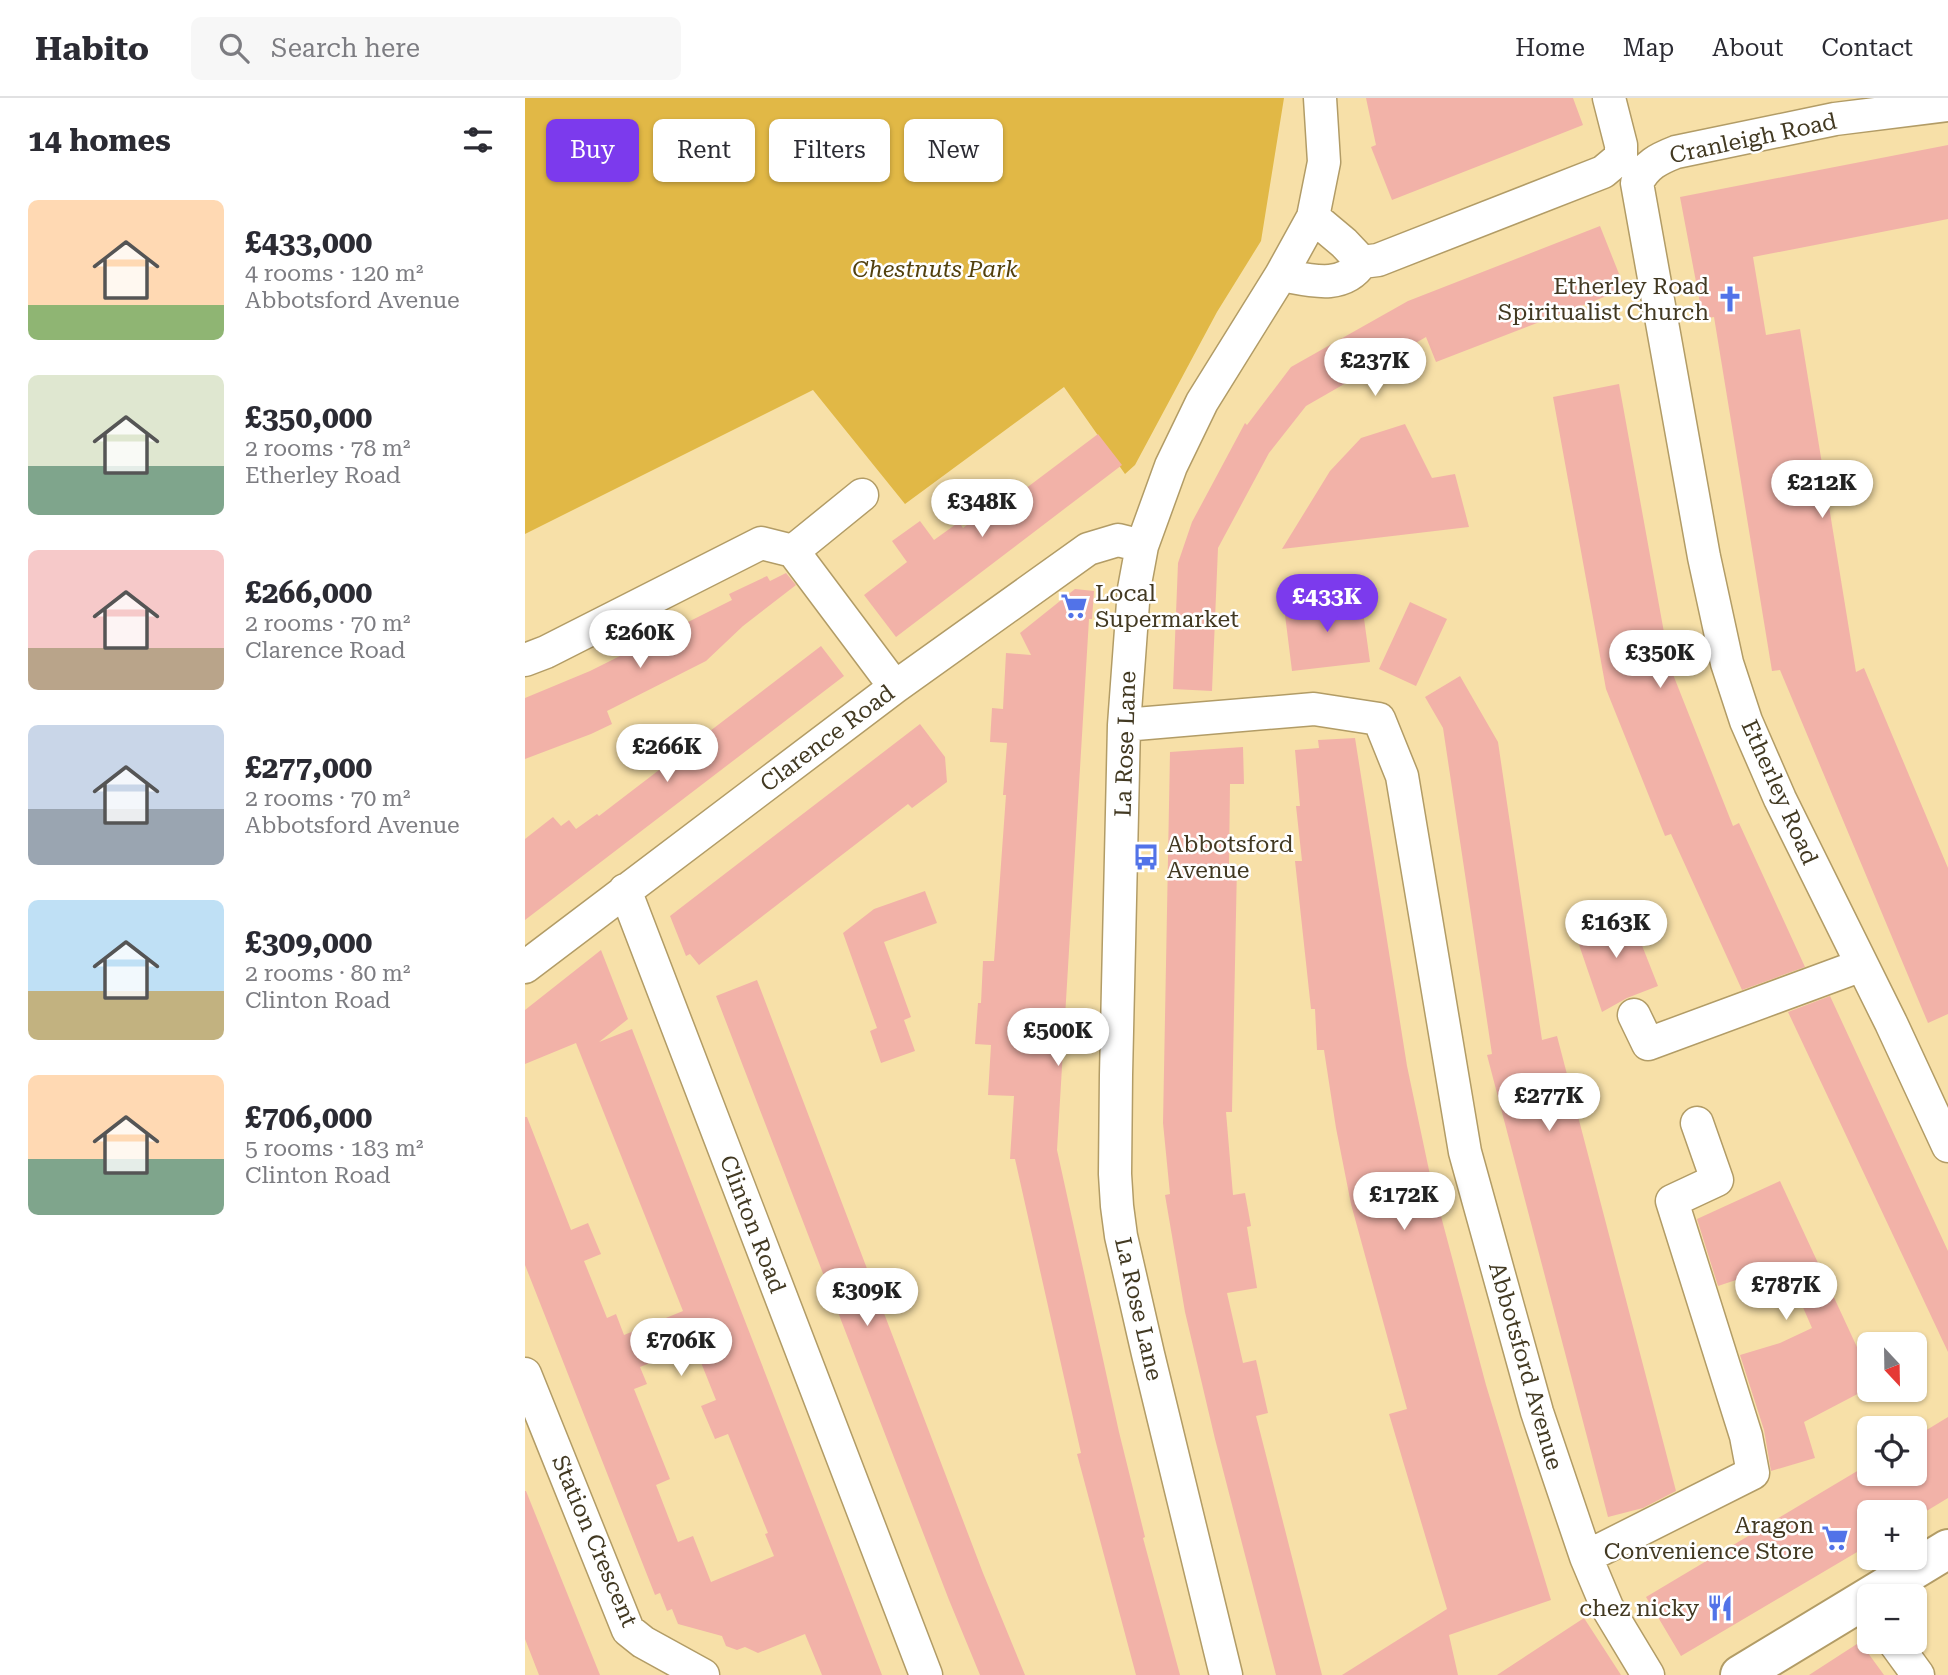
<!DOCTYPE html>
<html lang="en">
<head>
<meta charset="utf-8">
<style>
	body { margin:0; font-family:"Roboto Serif",serif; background:#f7f7f7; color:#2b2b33; height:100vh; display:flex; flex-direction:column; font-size:26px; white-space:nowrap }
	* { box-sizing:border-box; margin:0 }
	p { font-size:23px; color:#7c7c81 }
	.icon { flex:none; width:38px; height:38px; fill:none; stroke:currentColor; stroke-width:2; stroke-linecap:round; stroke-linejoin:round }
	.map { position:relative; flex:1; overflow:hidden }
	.drawer { display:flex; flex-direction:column; background:#fff; width:525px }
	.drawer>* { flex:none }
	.guide { position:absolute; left:21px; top:21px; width:665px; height:63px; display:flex; gap:14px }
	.needle { width:46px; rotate:158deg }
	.tools { position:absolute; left:1332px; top:1234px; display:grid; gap:14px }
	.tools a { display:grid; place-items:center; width:70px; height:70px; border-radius:10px; background:#fff; box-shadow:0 2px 5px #0004; font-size:35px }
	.price { position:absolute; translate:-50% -60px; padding:0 16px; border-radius:24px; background:#fff; color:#222; font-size:23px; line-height:46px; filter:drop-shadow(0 2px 4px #0008) }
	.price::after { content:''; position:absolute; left:50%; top:42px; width:21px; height:16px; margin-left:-10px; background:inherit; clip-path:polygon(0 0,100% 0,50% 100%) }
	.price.current { background:#7c3aed; color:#fff }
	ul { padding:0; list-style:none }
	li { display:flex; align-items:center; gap:21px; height:175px; padding:0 28px }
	li span { display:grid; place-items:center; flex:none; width:196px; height:140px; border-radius:10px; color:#555 }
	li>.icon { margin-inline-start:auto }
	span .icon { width:84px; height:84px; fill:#fffc; stroke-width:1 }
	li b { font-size:30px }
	h2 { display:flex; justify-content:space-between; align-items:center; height:84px; padding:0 28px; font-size:30px }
	.pill { padding:0 24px; border-radius:10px; background:#fff; box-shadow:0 2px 5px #0004; font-size:24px; line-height:63px }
	.pill.current { background:#7c3aed; color:#fff }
	header { display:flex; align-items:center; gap:42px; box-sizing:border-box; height:98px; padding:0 35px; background:#fff; border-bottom:2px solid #e1e1e2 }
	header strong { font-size:33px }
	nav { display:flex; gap:38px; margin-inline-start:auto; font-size:24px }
	.search { width:490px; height:63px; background:#f7f7f7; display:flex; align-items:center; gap:18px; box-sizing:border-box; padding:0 24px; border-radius:10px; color:#7c7c81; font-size:26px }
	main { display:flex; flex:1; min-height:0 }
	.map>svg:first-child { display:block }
	.green { fill:#e1b846 }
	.building { fill:#f2b2a8; fill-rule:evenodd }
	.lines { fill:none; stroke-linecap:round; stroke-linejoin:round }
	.street-casing { stroke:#b29c66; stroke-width:35 }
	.primary-casing { stroke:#b29c66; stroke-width:42 }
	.street { stroke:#fff; stroke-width:32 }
	.primary { stroke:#fff; stroke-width:38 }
	.labels { text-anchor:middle; stroke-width:5; stroke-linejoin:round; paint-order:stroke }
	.street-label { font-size:23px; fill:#423922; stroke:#fff }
	.park-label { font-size:23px; font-style:italic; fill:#52400d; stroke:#fff }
	.poi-label { font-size:23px; fill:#423922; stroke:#fff; text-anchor:end }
</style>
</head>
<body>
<header>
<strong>Habito</strong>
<div class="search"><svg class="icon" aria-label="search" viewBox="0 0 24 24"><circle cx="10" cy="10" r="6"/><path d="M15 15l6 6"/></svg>Search here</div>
<nav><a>Home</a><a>Map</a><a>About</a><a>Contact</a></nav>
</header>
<main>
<section class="drawer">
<h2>14 homes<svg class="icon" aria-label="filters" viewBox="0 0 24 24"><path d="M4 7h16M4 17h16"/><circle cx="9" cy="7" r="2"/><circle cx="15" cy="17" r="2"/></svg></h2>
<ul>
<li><span style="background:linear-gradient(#ffd9b3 75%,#8fb573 0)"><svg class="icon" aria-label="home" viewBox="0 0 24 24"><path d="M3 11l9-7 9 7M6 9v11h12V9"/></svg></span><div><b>£433,000</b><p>4 rooms · 120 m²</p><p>Abbotsford Avenue</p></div></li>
<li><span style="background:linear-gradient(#dfe7d0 65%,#7fa58c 0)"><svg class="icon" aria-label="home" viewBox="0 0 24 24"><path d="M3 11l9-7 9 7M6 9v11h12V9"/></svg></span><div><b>£350,000</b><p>2 rooms · 78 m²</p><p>Etherley Road</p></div></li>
<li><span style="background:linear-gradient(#f6c9c9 70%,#b9a48a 0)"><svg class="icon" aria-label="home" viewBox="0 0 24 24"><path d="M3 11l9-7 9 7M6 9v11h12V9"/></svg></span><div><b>£266,000</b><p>2 rooms · 70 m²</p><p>Clarence Road</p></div></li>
<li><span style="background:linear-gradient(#c9d6e8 60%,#9aa5b1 0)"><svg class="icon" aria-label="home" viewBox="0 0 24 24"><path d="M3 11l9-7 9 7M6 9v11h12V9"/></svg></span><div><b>£277,000</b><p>2 rooms · 70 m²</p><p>Abbotsford Avenue</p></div></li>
<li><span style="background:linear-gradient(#bfe0f5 65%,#c2b280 0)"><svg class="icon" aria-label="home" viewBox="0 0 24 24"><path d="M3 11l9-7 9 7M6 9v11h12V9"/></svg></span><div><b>£309,000</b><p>2 rooms · 80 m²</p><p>Clinton Road</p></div></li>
<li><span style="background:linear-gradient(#ffd9b3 60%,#7fa58c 0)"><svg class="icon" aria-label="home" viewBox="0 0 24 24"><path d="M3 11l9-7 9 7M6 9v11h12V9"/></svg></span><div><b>£706,000</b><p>5 rooms · 183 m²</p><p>Clinton Road</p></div></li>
</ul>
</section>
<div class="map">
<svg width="1423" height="1577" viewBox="0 0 1423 1577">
	<rect width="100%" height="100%" fill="#f7e0a8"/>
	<path class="green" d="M 0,0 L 759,0 L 736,143 L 692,214 L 610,367 L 600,376 L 539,289 L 380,406 L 288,292 L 0,436 Z"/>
	<path class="building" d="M 841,0 L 1048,0 L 1058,27 L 867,102 L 846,49 L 851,47 Z
		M 1423,47 L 1423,121 L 1228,159 L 1241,237 L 1275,231 L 1331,574 L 1339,570 L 1423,770 L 1423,916 L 1403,925 L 1255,572 L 1247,573 L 1189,219 L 1178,221 L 1155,99 Z
		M 1075,128 L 1100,191 L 911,264 L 901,239 L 781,308 L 744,355 L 693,450 L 687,593 L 648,591 L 653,465 L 667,424 L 720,325 L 722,327 L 766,269 L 883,203 Z
		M 1094,286 L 1140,540 L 1134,541 L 1208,728 L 1214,725 L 1280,869 L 1217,892 L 1146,736 L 1140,738 L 1081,591 L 1028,299 Z
		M 880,326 L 907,380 L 930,376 L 944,429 L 757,451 L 805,373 L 836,340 Z
		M 573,336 L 597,367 L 371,539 L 339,497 L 382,464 L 367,443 L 395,423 L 409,442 L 434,424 L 438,430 L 455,417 L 459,422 Z
		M 261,475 L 271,487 L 218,528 L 181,563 L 82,613 L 87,626 L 66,636 L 0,661 L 0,600 L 65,573 L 207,502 L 204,496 L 242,478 L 245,483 Z
		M 550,491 L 569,493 L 567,521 L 564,521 L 532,1052 L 594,1334 L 620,1439 L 618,1440 L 655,1577 L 611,1577 L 552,1356 L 556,1355 L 490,1061 L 485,1061 L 489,998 L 463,997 L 466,947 L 450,946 L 453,905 L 456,905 L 458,863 L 469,863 L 481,697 L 478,697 L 482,645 L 465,644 L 467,610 L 478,611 L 481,555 L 506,557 L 495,535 Z
		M 836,499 L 845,564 L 767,573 L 759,509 Z
		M 885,504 L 922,521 L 891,588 L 854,571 Z
		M 296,548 L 319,578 L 0,822 L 0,741 L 28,719 L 36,728 L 44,722 L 51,731 L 72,716 L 74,718 Z
		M 935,578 L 973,644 L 1017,942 L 1032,938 L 1151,1393 L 1118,1410 L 1083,1419 L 962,957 L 967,956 L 918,630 L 900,599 Z
		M 395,626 L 420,659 L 422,684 L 387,710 L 383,706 L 174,867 L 165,856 L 161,858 L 145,818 Z
		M 830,640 L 882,968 L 905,1077 L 961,1287 L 1026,1502 L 924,1537 L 933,1577 L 817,1577 L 922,1511 L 864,1316 L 882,1311 L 826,1106 L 811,1030 L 799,952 L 792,952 L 790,911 L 786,911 L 770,763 L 777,763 L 771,708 L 775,708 L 770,652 L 794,650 L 793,642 Z
		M 718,649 L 719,686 L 705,686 L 704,767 L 712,767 L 707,1014 L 701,1014 L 708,1097 L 720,1095 L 726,1128 L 722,1129 L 732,1190 L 702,1195 L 718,1265 L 731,1262 L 743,1315 L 731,1318 L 797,1577 L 751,1577 L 690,1341 L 660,1214 L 640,1097 L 645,1096 L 638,1025 L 645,654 Z
		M 400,793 L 412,825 L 359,844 L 386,919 L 379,922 L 390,953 L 356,965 L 345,933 L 352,930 L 318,835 L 349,811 Z
		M 1103,812 L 1133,888 L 1102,900 L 1077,914 L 1050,835 Z
		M 76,852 L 103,921 L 74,944 L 107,931 L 357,1577 L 297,1577 L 280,1536 L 233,1555 L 220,1549 L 212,1552 L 201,1548 L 197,1538 L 153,1526 L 147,1511 L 142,1513 L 135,1495 L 130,1497 L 0,1167 L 0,1019 L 2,1019 L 46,1132 L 63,1125 L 76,1156 L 59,1163 L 82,1220 L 91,1216 L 99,1237 L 158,1213 L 51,945 L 0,966 L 0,912 ZM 169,1247 L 191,1302 L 176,1308 L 190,1341 L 203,1336 L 243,1435 L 240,1436 L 249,1458 L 186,1484 L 168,1438 L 153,1444 L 131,1387 L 145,1381 L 109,1291 L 122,1286 L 115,1269 Z
		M 232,882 L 458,1475 L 500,1577 L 455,1577 L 424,1502 L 191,898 Z
		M 1305,898 L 1423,1153 L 1423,1254 L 1263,914 Z
		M 1255,1083 L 1344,1275 L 1344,1290 L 1279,1324 L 1290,1360 L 1246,1373 L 1239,1332 L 1215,1257 L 1255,1245 L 1287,1230 L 1259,1166 L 1193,1188 L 1172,1121 Z
		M 1423,1319 L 1423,1400 L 1390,1420 L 1390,1414 L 1344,1414 L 1344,1447 L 1156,1558 L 1121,1499 L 1344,1366 L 1344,1376 L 1390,1376 L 1390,1339 Z
		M 0,1393 L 1,1393 L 75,1577 L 14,1577 L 0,1541 Z
		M 1059,1520 L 1096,1577 L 972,1577 Z
		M 1335,1544 L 1359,1577 L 1284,1577 Z"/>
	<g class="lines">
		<g class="street-casing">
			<path id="street" d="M 1423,7 L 1310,21 L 1151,54 C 1133,61 1121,67 1112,85 L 1179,459 L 1202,565 L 1221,623 L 1255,701 L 1366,925 L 1423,1048
				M 788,119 L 819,145 L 837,164
				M 756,177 C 784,182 818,193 837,164 L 853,162 L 1078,74 L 1096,59 L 1096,47 L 1084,0
				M 268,453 L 337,397
				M 0,562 L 21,554 L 236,445 L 268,453 L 370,589
				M 599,627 L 789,611 L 854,621 L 877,678 L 940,1054 L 1012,1314 L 1061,1459 L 1082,1509 L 1123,1577
				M 100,792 L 401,1577
				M 0,869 L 370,589 L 563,451 L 593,442 L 617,448
				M 1109,917 L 1123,946 L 1337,867
				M 0,1276 L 103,1532 L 118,1544 L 178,1577
				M 1061,1459 L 1228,1375 L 1221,1338 L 1147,1103 L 1192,1082 L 1172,1025
				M 1369,1544 L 1393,1577
				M 701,1577 L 623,1256 L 596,1138 L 592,1108 L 590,1076 L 591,977 L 599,627 L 609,491 L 617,448 L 646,368 L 677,304 L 756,177 L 788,119 L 799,64 L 795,0"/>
		</g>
		<g class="primary-casing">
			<path id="primary" d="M 1215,1577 L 1423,1451"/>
		</g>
		<use href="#street" class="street"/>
		<use href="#primary" class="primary"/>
	</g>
	<defs>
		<g id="church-bare" transform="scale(2.1)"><path d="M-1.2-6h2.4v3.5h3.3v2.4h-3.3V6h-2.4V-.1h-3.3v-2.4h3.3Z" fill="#5273e8" stroke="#fff" stroke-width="2.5" paint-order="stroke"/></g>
		<g id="supermarket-bare" transform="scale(2.1)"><path d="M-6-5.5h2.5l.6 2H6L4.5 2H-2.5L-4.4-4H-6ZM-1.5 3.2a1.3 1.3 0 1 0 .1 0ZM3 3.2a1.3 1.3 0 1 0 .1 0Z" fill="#5273e8" stroke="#fff" stroke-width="2.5" paint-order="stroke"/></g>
		<g id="bus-bare" transform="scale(2.1)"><path d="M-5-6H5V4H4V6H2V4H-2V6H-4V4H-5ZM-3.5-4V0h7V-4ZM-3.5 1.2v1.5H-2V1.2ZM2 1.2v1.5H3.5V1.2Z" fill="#5273e8" stroke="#fff" stroke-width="2.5" paint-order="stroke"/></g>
		<g id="restaurant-bare" transform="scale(2.1)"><path d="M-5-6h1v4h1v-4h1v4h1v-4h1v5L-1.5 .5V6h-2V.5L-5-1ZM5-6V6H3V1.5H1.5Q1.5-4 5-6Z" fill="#5273e8" stroke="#fff" stroke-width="2.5" paint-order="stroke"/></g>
	</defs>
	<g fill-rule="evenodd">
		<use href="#church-bare" x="1205" y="201"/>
		<use href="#supermarket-bare" x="549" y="508"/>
		<use href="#bus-bare" x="621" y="759"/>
		<use href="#supermarket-bare" x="1310" y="1440"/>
		<use href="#restaurant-bare" x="1195" y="1510"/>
	</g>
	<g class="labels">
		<g class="street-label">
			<text transform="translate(1228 40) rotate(-12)" y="8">Cranleigh Road</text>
			<text transform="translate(302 640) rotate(-37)" y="8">Clarence Road</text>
			<text transform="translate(600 646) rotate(-88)" y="8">La Rose Lane</text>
			<text transform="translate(1255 694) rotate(66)" y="8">Etherley Road</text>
			<text transform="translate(228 1126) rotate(69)" y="8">Clinton Road</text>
			<text transform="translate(614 1211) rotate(77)" y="8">La Rose Lane</text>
			<text transform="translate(1001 1268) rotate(74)" y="8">Abbotsford Avenue</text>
			<text transform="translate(70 1443) rotate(67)" y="8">Station Crescent</text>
		</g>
		<g class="park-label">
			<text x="410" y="179">Chestnuts Park</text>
		</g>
		<g class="poi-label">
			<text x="1184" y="196">Etherley Road<tspan x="1184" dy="26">Spiritualist Church</tspan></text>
			<text x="570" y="503" text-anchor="start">Local<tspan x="570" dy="26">Supermarket</tspan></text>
			<text x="642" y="754" text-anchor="start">Abbotsford<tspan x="642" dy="26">Avenue</tspan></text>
			<text x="1289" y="1435">Aragon<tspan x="1289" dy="26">Convenience Store</tspan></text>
			<text x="1174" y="1518">chez nicky</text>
		</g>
	</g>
</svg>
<div class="tools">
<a><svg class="needle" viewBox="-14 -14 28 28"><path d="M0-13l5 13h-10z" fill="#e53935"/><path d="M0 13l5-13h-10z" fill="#7c7c81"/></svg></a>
<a><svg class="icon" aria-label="locate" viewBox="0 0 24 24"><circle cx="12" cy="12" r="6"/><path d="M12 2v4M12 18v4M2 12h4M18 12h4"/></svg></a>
<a>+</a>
<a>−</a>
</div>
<b class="price" style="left:850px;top:300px">£237K</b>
<b class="price" style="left:1297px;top:422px">£212K</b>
<b class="price" style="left:457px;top:441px">£348K</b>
<b class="price current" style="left:802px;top:536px">£433K</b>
<b class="price" style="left:115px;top:572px">£260K</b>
<b class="price" style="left:1135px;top:592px">£350K</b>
<b class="price" style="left:142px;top:686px">£266K</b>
<b class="price" style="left:1091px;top:862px">£163K</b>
<b class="price" style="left:533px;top:970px">£500K</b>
<b class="price" style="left:1024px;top:1035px">£277K</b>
<b class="price" style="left:879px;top:1134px">£172K</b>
<b class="price" style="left:1261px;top:1224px">£787K</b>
<b class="price" style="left:342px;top:1230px">£309K</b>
<b class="price" style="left:156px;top:1280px">£706K</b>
<div class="guide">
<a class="pill current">Buy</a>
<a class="pill">Rent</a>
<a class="pill">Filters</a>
<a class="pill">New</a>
</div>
</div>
</main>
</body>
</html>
